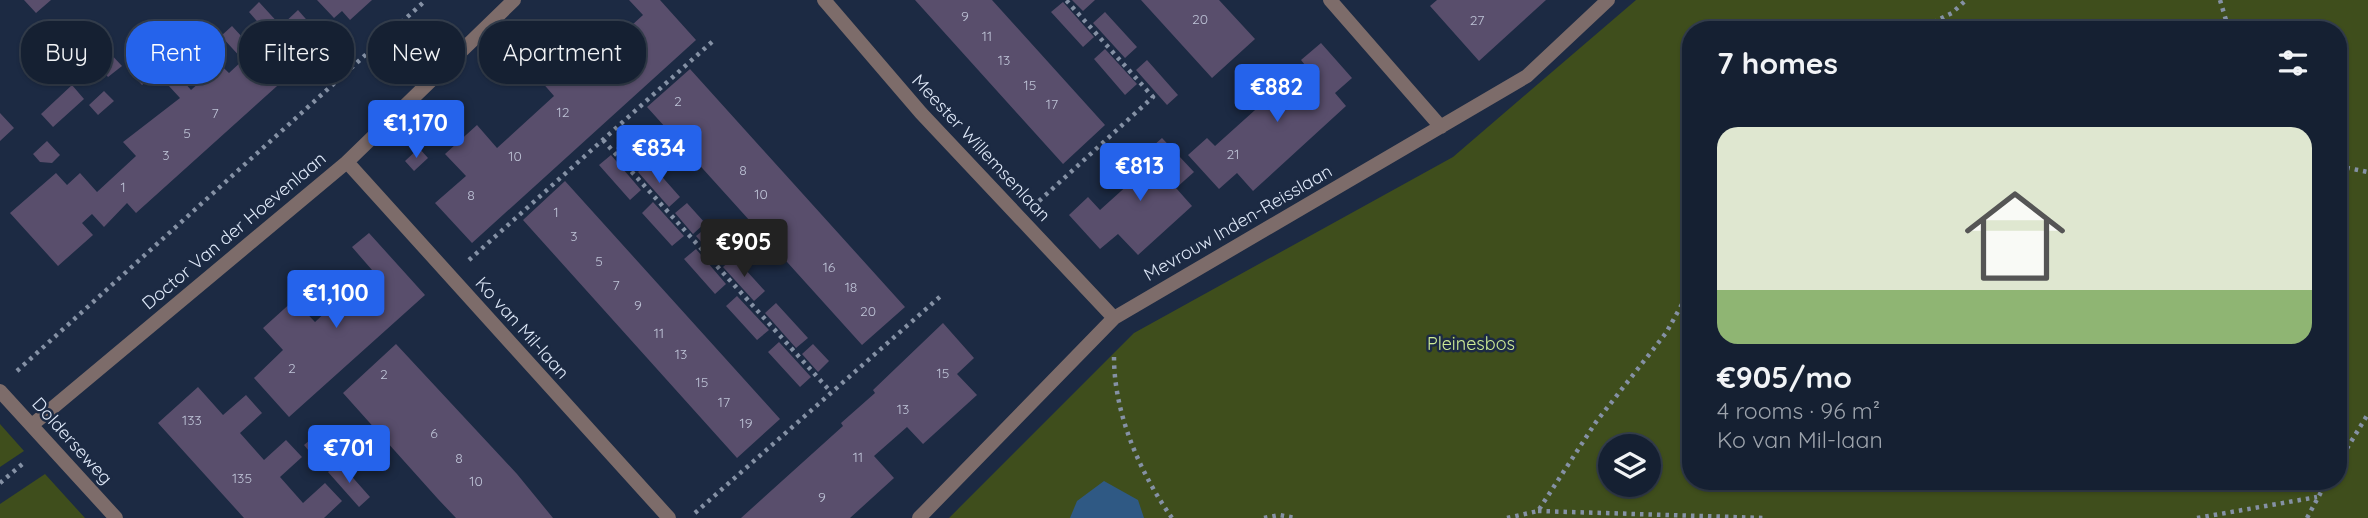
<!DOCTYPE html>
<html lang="en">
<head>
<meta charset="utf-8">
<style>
	body { margin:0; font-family:Quicksand,sans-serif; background:#222d3e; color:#f1f3f6; height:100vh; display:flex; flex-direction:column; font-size:26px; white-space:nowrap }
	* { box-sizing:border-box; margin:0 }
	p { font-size:23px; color:#9da3ac }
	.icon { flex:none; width:38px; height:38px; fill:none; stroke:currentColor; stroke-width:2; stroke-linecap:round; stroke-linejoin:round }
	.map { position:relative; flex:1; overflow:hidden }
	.sheet { position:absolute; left:1682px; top:21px; width:665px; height:469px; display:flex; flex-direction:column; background:#152032; border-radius:28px; box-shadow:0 2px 5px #0004,0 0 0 2px #343e4d }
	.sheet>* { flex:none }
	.hud { position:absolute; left:21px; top:21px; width:665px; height:63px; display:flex; gap:14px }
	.controls { position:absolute; left:1598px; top:434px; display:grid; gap:14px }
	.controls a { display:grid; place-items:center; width:63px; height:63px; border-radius:50%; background:#152032; box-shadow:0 2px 5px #0004,0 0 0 2px #343e4d; font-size:35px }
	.price { position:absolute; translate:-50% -60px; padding:0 16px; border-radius:7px; background:#2563eb; color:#fff; font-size:23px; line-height:46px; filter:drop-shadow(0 2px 4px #0008) }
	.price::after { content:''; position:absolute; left:50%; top:42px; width:21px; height:16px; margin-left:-10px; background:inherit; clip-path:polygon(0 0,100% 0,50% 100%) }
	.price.active { background:#222; color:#fff }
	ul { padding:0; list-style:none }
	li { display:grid; align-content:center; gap:14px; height:371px; padding:0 35px }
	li+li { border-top:2px solid #343e4d }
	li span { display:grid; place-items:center; height:217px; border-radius:21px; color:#555 }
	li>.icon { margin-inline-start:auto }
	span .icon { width:126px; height:126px; fill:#fffc; stroke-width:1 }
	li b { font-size:30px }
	h2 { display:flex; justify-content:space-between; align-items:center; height:84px; padding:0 35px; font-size:30px }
	.pill { padding:0 24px; border-radius:28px; background:#152032; box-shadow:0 2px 5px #0004,0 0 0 2px #343e4d; font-size:24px; line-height:63px }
	.pill.active { background:#2563eb; color:#fff }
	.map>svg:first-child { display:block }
	.green { fill:#3f4e1c; fill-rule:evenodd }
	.water { fill:#2f5984 }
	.building { fill:#594e6c }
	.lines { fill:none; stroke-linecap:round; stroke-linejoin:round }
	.path { stroke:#8591a5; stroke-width:4.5; stroke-dasharray:3.5 5; stroke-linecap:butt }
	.minor { stroke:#7d6c6a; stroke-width:14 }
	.labels { text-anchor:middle; stroke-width:5; stroke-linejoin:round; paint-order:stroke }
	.number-label { font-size:14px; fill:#bdc2d5 }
	.street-label { font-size:18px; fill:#dee8f8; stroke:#1c2a43 }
	.park-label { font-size:18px; fill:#ceec96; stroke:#1c2a43 }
</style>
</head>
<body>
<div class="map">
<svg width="2368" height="518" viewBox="0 0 2368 518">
	<rect width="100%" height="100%" fill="#1c2a43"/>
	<path class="green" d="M 1636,0 L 2368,0 L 2368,518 L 949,518 L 1134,333 L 1453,157 ZM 1690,30 L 2338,30 L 2338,481 L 1690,481 ZM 1610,446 L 1648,446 L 1648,485 L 1610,485 Z
		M 0,424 L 24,451 L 0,467 Z
		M 45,474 L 85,518 L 0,518 L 0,504 Z"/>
	<path class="water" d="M 1104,481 L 1138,500 L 1144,518 L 1070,518 L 1077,501 Z"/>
	<path class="building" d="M 24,0 L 51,0 L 36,13 Z
		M 317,0 L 372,0 L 350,20 L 342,11 L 334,18 Z
		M 629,0 L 660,0 L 696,40 L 472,243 L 435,203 L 466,176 L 445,154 L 477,125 L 497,148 L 554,96 L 534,73 L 565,45 L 586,67 L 643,15 Z
		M 915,0 L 992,0 L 1105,125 L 1063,164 Z
		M 1072,0 L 1095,0 L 1083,11 Z
		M 1141,0 L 1219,0 L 1255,39 L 1212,78 Z
		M 1437,0 L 1546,0 L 1479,61 L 1430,6 Z
		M 259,2 L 281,26 L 298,10 L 326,42 L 136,213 L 127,203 L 104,227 L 92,214 L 82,223 L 93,235 L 58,266 L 10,213 L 56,173 L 67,185 L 80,173 L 97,192 L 136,156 L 123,142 L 180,98 L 168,85 L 178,75 L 191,90 L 209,74 L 195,59 L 205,50 L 229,73 L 243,60 L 221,36 L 232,26 L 254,50 L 270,36 L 249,12 Z
		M 1063,2 L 1094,37 L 1083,47 L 1051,12 Z
		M 1105,12 L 1137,47 L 1125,58 L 1093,23 Z
		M 1321,43 L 1352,78 L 1335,93 L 1346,106 L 1253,191 L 1237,173 L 1219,189 L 1188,155 L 1207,138 L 1215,146 L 1305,65 L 1301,60 Z
		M 1105,49 L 1137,84 L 1125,95 L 1094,59 Z
		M 107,50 L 122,66 L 108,77 L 94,61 Z
		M 1147,60 L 1178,95 L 1167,105 L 1136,70 Z
		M 146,61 L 157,72 L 142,85 L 132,74 Z
		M 690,69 L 905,307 L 862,345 L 647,107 Z
		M 72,85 L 84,99 L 53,127 L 41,114 Z
		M 104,91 L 114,101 L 98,115 L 89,105 Z
		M 0,113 L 14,128 L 0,141 Z
		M 627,138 L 644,156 L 632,166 L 616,148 Z
		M 1162,138 L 1194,172 L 1176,188 L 1192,206 L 1138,255 L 1118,234 L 1100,249 L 1069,215 L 1088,197 L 1100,210 L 1151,164 L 1143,155 Z
		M 47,141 L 60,155 L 52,163 L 40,162 L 33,154 Z
		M 419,148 L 428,158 L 414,171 L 405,161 Z
		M 611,155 L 641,190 L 630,200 L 599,165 Z
		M 649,162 L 680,197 L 669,207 L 638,172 Z
		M 565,181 L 780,419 L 737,458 L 523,220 Z
		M 653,202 L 684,236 L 672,246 L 642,213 Z
		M 687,203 L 705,223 L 693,234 L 675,213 Z
		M 707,227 L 723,244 L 712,254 L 696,236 Z
		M 369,233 L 425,295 L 289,417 L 254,378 L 283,350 L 263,328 L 294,300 L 315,322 L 343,296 L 372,270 L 352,247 Z
		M 696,249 L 726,284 L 715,294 L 684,259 Z
		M 734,257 L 765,291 L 754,301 L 723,267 Z
		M 737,296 L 769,330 L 757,340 L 726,306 Z
		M 776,303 L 808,338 L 796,348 L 765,313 Z
		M 943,323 L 974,358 L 957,374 L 977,395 L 923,444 L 907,427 L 874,456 L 894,478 L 850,518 L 741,518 L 843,426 L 841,423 L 875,393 L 873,390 Z
		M 779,342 L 811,377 L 800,387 L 768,352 Z
		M 396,344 L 517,474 L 553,518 L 456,518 L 438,499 L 343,393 Z
		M 813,344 L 829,361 L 818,372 L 802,354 Z
		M 198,387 L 223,415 L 246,395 L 262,413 L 240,433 L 264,460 L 286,440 L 302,457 L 280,477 L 303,503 L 325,483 L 342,501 L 324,518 L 244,518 L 158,423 Z
		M 316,435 L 331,453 L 319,463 L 304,445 Z
		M 339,462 L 370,497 L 359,507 L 328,472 Z"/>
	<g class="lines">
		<path class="path" d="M 2220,0 L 2229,30
			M 1918,30 L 1952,13 L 1966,0
			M 603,140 L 830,391
			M 2338,166 L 2368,172
			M 1039,201 L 1153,97 L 1066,0
			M 469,260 L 713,41
			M 1114,357 C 1114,414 1140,473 1172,518
			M 17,371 L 426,0
			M 2338,463 L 2368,414
			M 0,483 L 26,461
			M 1538,511 L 1765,518
			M 695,513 L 943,294
			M 1264,518 L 1279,515 L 1296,518
			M 1507,518 L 1538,511 L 1596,422 L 1666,333 L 1690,290
			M 2197,518 L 2317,497
			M 2307,518 L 2327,481"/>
		<path class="minor" d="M 824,0 L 921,113 L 1114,318
			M 1330,0 L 1441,127
			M 347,162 L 669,518
			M 0,391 L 116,518
			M 32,425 L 347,162 L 514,0
			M 919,518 L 1114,318 L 1527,76 L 1608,0"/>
	</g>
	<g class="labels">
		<g class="number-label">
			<text x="965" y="21">9</text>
			<text x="1200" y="24">20</text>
			<text x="1477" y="25">27</text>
			<text x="987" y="41">11</text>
			<text x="1004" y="65">13</text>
			<text x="1030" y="90">15</text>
			<text x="678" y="106">2</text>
			<text x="1052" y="109">17</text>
			<text x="563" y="117">12</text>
			<text x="215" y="118">7</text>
			<text x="187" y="138">5</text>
			<text x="1233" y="159">21</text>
			<text x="166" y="160">3</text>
			<text x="515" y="161">10</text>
			<text x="743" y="175">8</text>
			<text x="123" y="192">1</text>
			<text x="761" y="199">10</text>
			<text x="471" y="200">8</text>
			<text x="556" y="217">1</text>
			<text x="574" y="241">3</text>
			<text x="599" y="266">5</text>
			<text x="829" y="272">16</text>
			<text x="616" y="290">7</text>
			<text x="851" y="292">18</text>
			<text x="638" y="310">9</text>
			<text x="868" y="316">20</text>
			<text x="659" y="338">11</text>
			<text x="681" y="359">13</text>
			<text x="292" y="373">2</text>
			<text x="943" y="378">15</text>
			<text x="384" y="379">2</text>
			<text x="702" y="387">15</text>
			<text x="724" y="407">17</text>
			<text x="903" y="414">13</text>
			<text x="192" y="425">133</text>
			<text x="746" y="428">19</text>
			<text x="434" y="438">6</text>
			<text x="858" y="462">11</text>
			<text x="459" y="463">8</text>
			<text x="242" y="483">135</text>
			<text x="476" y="486">10</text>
			<text x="822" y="502">9</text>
		</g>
		<g class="street-label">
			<text transform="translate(981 148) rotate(47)" y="6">Meester Willemsenlaan</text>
			<text transform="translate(1238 223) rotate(-30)" y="6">Mevrouw Inden-Reisslaan</text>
			<text transform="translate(234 231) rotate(-40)" y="6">Doctor Van der Hoevenlaan</text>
			<text transform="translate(522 328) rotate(48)" y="6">Ko van Mil-laan</text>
			<text transform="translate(72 441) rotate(48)" y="6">Dolderseweg</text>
		</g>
		<g class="park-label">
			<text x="1471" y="350">Pleinesbos</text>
		</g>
	</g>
</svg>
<div class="controls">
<a><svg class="icon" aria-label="layers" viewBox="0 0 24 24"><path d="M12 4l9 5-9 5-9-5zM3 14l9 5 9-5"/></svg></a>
</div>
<b class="price" style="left:1277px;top:124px">€882</b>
<b class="price" style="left:416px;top:160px">€1,170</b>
<b class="price" style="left:659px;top:185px">€834</b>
<b class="price" style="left:1140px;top:203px">€813</b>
<b class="price active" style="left:744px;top:279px">€905</b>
<b class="price" style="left:336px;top:330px">€1,100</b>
<b class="price" style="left:349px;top:485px">€701</b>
<div class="hud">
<a class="pill">Buy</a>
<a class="pill active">Rent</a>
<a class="pill">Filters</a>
<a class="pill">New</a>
<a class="pill">Apartment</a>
</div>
<section class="sheet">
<h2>7 homes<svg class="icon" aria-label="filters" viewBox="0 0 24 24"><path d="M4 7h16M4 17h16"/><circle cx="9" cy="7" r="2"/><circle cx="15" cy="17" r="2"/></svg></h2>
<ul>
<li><span style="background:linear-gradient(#dfe7d0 75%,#8fb573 0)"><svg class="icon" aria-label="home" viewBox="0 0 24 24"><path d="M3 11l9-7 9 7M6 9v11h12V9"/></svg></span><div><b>€905/mo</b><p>4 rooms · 96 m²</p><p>Ko van Mil-laan</p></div></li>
</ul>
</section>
</div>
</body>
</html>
